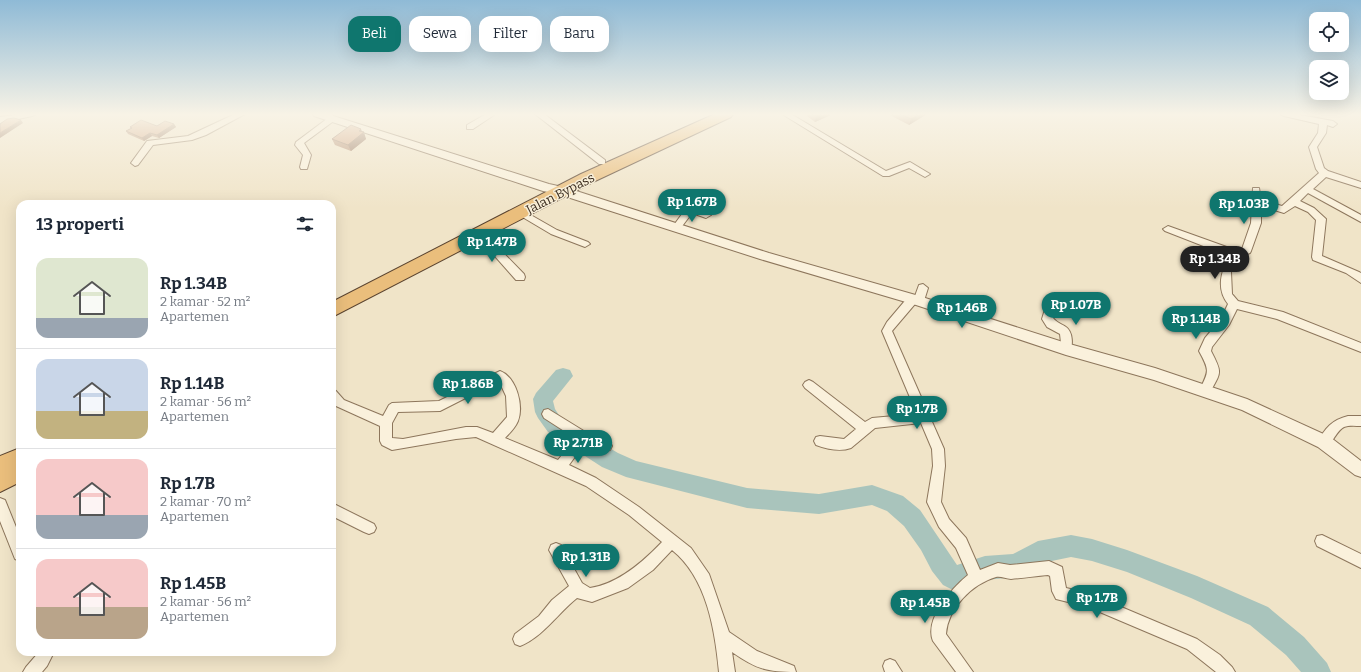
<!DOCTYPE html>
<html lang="id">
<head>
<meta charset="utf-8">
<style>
	body { margin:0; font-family:Bitter,serif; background:#f6f6f7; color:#1f2937; height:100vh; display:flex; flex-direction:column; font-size:15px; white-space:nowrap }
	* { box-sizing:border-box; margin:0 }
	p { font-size:13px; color:#747a83 }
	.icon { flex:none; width:22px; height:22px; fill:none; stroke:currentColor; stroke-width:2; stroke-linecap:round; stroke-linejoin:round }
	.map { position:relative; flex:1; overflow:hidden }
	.sheet { position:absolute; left:16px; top:200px; width:320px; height:456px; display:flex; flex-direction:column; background:#fff; border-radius:12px; box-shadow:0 4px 16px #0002 }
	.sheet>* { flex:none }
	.banner { position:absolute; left:348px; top:16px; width:380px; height:36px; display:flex; gap:8px }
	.tools { position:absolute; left:1309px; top:12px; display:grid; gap:8px }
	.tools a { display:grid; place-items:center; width:40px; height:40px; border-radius:8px; background:#fff; box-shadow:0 4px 16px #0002; font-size:20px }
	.price { position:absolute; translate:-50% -34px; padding:0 9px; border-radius:14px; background:#0f766e; color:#fff; font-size:13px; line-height:26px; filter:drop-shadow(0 1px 2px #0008) }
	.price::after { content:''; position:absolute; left:50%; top:24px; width:12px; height:9px; margin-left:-6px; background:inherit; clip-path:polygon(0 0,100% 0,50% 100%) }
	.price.current { background:#222; color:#fff }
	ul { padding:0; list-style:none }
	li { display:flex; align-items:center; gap:12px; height:100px; padding:0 20px }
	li+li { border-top:1px solid #e0e1e3 }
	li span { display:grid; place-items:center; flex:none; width:112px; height:80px; border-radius:12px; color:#555 }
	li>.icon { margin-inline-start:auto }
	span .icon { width:48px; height:48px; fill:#fffc; stroke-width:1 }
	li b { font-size:17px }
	h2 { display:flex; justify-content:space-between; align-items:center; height:48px; padding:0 20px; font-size:17px }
	.tag { padding:0 14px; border-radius:12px; background:#fff; box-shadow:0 4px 16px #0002; font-size:14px; line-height:36px }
	.tag.current { background:#0f766e; color:#fff }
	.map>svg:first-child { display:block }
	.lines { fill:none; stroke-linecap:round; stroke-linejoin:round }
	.river { fill:#a9c4bc; fill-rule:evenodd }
	.minor-casing { stroke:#8d765c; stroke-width:2 }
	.tertiary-casing { stroke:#8d765c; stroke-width:2 }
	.trunk-casing { stroke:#5b4430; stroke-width:2 }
	.minor { fill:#faf1dc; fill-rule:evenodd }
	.tertiary { fill:#faf1dc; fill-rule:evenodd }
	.trunk { fill:#eabe7c; fill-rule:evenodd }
	.wall { fill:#b2896c }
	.shaded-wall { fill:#916f58 }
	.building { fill:#cf9f7d; stroke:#916f58 }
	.labels { text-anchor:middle; stroke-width:3; stroke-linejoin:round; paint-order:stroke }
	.street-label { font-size:13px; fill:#3d2e20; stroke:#f7eed8 }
</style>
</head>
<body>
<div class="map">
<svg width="1361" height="672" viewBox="0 0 1361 672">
	<rect width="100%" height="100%" fill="#f0e4c8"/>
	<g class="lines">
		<path class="river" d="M 563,368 L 570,370 L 573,376 L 553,401 L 555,409 L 562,420 L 618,453 L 636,461 L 747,488 L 819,494 L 872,485 L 903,496 L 920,510 L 957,565 L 985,556 L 1013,554 L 1038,541 L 1071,535 L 1092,539 L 1127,550 L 1197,576 L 1268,607 L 1304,637 L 1327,663 L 1331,672 L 1301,672 L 1286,655 L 1250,625 L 1191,598 L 1127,572 L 1092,561 L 1071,557 L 1042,563 L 1016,577 L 985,580 L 961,589 L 951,589 L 943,585 L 932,571 L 921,550 L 904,526 L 887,511 L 872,505 L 819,514 L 747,508 L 626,477 L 602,467 L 548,432 L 538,418 L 535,412 L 533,399 L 536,393 L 556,370 Z"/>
		<g class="minor-casing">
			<path id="minor" d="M 21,114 L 36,114 L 32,116 L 0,123 L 0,117 Z
				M 235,114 L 245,114 L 206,135 L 192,140 L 153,145 L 138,165 L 135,166 L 131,163 L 147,141 L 188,136 Z
				M 486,114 L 494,115 L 473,129 L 467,129 L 467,125 Z
				M 535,114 L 544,114 L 605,160 L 605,164 L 599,164 Z
				M 782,114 L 791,114 L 886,171 L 910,162 L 930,174 L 925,177 L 909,168 L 889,176 L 883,176 Z
				M 1280,114 L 1294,114 L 1333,121 L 1337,124 L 1333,127 L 1327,125 L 1326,133 L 1317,147 L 1324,168 L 1328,171 L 1361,182 L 1361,188 L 1326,177 L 1313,189 L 1361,215 L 1361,222 L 1308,193 L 1300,201 L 1314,208 L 1326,219 L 1322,256 L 1359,272 L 1361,273 L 1361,283 L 1346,273 L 1313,260 L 1312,257 L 1316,220 L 1308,212 L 1295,206 L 1284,213 L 1261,206 L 1261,223 L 1251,251 L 1250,253 L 1239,257 L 1231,272 L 1232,294 L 1238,301 L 1283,312 L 1361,343 L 1361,352 L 1277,319 L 1237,309 L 1229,325 L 1212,347 L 1211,351 C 1223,374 1221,372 1209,394 L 1205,396 L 1201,394 L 1199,391 C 1209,371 1210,371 1199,351 L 1205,338 L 1221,319 L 1228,304 C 1216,289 1221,272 1229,256 L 1165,231 L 1163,229 L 1168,226 L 1235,250 L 1242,249 L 1251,223 L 1253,188 L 1259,188 L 1261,200 L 1282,206 L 1319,173 L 1316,169 L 1309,147 L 1318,133 L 1319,124 L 1284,116 Z
				M 332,115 L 336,118 L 335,120 L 304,143 L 311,155 L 307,169 L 301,169 L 300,167 L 303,155 L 295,145 L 296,142 Z
				M 690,206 L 709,213 L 711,215 L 706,218 L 692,213 L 680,229 L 674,229 L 672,227 L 674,225 L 687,207 Z
				M 522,210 L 557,230 L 588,242 L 590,244 L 585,247 L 551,234 L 519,215 L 517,213 L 519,211 Z
				M 480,231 L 483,232 L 524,274 L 525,277 L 524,280 L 516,280 L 477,236 L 475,234 L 477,232 Z
				M 923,284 L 928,288 L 923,304 L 915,304 L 892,331 L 944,449 L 945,466 L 941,502 L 949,519 L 966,538 L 980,570 L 998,563 L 1010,565 L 1049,561 L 1062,567 L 1066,588 L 1088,593 L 1197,639 L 1220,655 L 1232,667 L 1235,672 L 1216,672 L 1187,649 L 1088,607 L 1056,599 L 1052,591 L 1050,576 L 1048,575 C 1036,576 1024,578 1011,579 C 1006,579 1001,576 996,577 C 972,584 948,608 946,634 L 973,672 L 956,672 L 933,641 C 924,619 952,588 968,575 L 956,548 L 939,527 L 927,502 L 933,466 L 932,449 L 921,423 L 875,428 L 851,448 C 840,452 827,449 816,445 L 814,441 L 816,437 L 820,436 L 844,439 L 856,429 L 805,388 L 803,385 L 805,382 L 809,380 L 813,382 L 865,422 L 872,418 L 917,414 L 882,331 L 887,322 L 909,296 L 915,296 L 919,285 Z
				M 1050,305 L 1055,309 L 1053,318 C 1057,323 1062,324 1066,327 C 1073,332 1073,345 1070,352 L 1062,352 L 1060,334 L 1047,327 L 1042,319 L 1046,306 Z
				M 500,371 C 516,377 524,405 518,421 C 515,428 510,433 505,438 L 558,460 L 575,438 L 544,418 L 542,414 L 544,410 L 548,409 L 587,433 L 610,442 L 612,446 L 610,450 L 606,451 L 585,443 L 569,465 L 596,478 L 639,507 L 691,548 L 709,574 L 729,632 L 757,651 L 794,666 L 796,672 C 767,672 756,669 732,652 L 735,672 L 719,672 C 715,630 707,578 672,550 L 653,570 L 628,588 L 592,602 L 577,598 C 558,613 543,637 520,646 L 515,644 L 513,639 L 515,634 L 539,616 L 552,600 L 569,586 L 549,550 L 551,545 L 556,543 L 561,545 L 582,583 L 590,588 C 618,584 643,562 662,542 L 629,515 L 586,486 L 476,437 L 456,439 L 392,450 L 382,445 L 380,441 L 380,426 L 336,406 L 332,402 L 332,389 L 336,391 L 344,400 L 383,416 L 389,405 L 392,403 L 439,401 ZM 499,381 L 506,396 L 507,417 L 493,433 L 477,427 L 466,427 L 403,439 L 392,438 L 392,423 L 398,412 L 440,411 Z
				M 1348,416 L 1361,416 L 1361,426 C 1356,426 1349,425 1344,427 C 1334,432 1332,450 1320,446 L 1318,442 C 1325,428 1332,420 1348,416 Z
				M 0,498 L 5,500 L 20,537 L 20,561 L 15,559 L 0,521 Z
				M 332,503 L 374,524 L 376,528 L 374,532 L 369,534 L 364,532 L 332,516 Z
				M 1322,535 L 1361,554 L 1361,568 L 1317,546 L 1315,541 L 1317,536 Z
				M 39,652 L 54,652 L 47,666 L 42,672 L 23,672 L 26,667 Z
				M 890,659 L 895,661 L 902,672 L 885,672 L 883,666 L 885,661 Z"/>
		</g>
		<g class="tertiary-casing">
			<path id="tertiary" d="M 313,114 L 327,114 L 549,184 L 567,188 L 769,253 L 919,296 L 1066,343 L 1155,368 L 1247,399 L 1330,437 L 1361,461 L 1361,477 L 1355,475 L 1318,447 L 1242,410 L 1154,380 L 1066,355 L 916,305 L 760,259 L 561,195 L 543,191 L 314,116 Z"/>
		</g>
		<g class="trunk-casing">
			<path id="trunk" d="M 715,114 L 733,114 L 731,117 L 593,182 L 332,317 L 332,302 L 581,174 Z
				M 20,448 L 20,482 L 0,492 L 0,456 Z"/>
		</g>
		<use href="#minor" class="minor"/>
		<use href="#tertiary" class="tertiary"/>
		<use href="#trunk" class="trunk"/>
	</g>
	<path class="wall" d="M 808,114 L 833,114 L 815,122 L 807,116 Z
		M 888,114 L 927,114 L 909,125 Z
		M 174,124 L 176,127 L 159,138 L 152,136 L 144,141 L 128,134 L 126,131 L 131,128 L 130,127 L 157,126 Z
		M 362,132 L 366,139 L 351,151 L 335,145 L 332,139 Z"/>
	<path class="shaded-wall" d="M 821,114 L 833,114 L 815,122 L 816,116 Z
		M 920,114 L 927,114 L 909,125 L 911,119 Z
		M 21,120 L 23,123 L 0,138 L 0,133 Z
		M 174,124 L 176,127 L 159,138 L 157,135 Z
		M 361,129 L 363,134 L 364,132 L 366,139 L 351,151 L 348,145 Z
		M 150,133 L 152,136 L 144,141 L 142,138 Z"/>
	<path class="building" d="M 813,114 L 821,114 L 816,116 Z
		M 900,114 L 920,114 L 911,119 Z
		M 14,118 L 21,120 L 0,133 L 0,124 L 7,119 Z
		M 141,120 L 157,126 L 165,121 L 174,124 L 157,135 L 150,133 L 142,138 L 126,131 L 132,128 L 130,127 Z
		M 351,125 L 361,129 L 359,131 L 364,132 L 348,145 L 332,139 Z"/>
	<linearGradient id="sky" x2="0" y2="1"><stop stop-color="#8fbad6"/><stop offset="0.55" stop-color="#f8f3e6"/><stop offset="1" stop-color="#f8f3e6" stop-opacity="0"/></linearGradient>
	<rect width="1361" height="208" fill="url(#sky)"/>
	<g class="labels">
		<g class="street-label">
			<text transform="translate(560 193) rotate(-27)" y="5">Jalan Bypass</text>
		</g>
	</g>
</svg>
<div class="tools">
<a><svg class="icon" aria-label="locate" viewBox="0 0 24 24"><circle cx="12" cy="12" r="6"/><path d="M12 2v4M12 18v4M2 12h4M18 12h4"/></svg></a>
<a><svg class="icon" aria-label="layers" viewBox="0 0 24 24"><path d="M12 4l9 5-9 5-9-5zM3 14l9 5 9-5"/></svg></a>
</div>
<b class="price" style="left:692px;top:223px">Rp 1.67B</b>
<b class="price" style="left:1244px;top:225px">Rp 1.03B</b>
<b class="price" style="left:492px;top:263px">Rp 1.47B</b>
<b class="price current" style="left:1215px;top:280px">Rp 1.34B</b>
<b class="price" style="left:1076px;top:326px">Rp 1.07B</b>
<b class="price" style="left:962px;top:329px">Rp 1.46B</b>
<b class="price" style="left:1196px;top:340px">Rp 1.14B</b>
<b class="price" style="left:468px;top:405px">Rp 1.86B</b>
<b class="price" style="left:917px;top:430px">Rp 1.7B</b>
<b class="price" style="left:578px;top:464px">Rp 2.71B</b>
<b class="price" style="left:586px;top:578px">Rp 1.31B</b>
<b class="price" style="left:1097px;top:619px">Rp 1.7B</b>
<b class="price" style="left:925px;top:624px">Rp 1.45B</b>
<div class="banner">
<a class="tag current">Beli</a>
<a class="tag">Sewa</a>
<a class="tag">Filter</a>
<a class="tag">Baru</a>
</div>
<section class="sheet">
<h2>13 properti<svg class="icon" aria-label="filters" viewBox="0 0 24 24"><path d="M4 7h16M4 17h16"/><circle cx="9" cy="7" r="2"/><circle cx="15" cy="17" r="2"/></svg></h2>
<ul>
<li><span style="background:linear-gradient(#dfe7d0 75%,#9aa5b1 0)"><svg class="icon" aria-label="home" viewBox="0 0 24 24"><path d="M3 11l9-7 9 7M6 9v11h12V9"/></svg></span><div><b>Rp 1.34B</b><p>2 kamar · 52 m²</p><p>Apartemen</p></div></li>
<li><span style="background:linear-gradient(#c9d6e8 65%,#c2b280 0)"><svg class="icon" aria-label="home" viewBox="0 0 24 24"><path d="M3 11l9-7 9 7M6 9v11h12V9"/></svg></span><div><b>Rp 1.14B</b><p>2 kamar · 56 m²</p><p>Apartemen</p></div></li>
<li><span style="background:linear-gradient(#f6c9c9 70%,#9aa5b1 0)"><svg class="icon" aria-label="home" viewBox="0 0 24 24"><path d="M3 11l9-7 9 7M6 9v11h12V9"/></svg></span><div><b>Rp 1.7B</b><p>2 kamar · 70 m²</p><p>Apartemen</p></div></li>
<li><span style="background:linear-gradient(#f6c9c9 60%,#b9a48a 0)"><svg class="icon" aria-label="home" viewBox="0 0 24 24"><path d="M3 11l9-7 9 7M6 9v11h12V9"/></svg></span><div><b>Rp 1.45B</b><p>2 kamar · 56 m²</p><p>Apartemen</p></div></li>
</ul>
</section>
</div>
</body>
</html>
